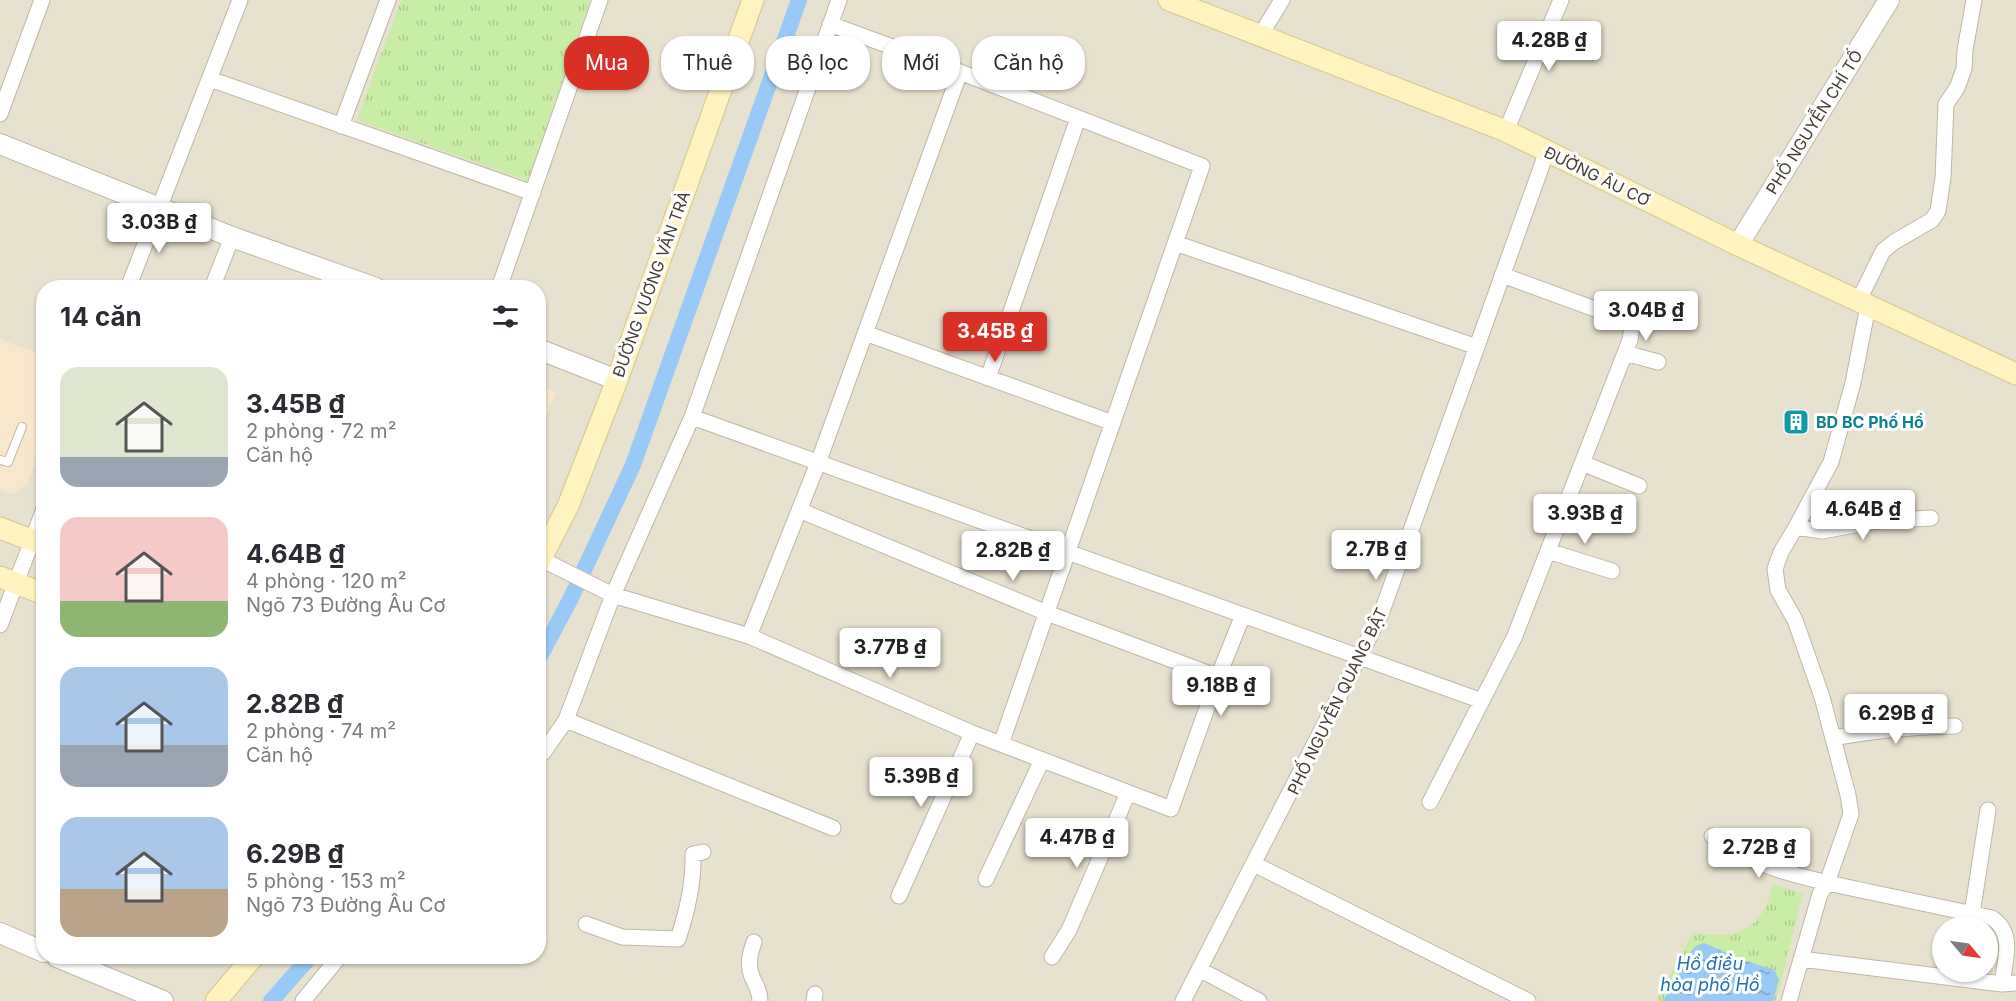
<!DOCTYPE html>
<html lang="vi">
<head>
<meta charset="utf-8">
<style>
	body { margin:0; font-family:Inter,sans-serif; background:#f2f2f3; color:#2b2b33; height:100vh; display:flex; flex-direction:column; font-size:22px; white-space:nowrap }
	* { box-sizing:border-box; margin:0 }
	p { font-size:20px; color:#7c7c81 }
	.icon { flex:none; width:33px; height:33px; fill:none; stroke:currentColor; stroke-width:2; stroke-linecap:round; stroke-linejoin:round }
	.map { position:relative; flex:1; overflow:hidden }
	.details { position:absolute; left:36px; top:280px; width:510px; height:684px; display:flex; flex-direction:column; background:#fff; border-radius:24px; box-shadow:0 2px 4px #0004 }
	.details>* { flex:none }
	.top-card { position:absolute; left:564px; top:36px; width:570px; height:54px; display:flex; gap:12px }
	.needle { width:39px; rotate:119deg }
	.fabs { position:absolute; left:1932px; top:916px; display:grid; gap:12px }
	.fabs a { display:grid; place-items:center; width:66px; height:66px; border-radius:50%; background:#fff; box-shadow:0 2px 4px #0004; font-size:30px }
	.price { position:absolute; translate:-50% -51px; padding:0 14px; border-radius:6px; background:#fff; color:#222; font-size:20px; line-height:39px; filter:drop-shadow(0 2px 3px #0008) }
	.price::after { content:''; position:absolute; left:50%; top:36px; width:18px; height:14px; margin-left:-9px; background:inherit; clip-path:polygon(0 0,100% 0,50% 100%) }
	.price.selected { background:#d93025; color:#fff }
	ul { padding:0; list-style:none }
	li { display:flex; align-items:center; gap:18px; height:150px; padding:0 24px }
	li span { display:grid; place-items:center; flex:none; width:168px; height:120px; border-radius:18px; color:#555 }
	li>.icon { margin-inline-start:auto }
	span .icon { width:72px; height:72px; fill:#fffc; stroke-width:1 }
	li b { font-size:26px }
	h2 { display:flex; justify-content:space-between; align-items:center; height:72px; padding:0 24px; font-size:26px }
	.tag { padding:0 21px; border-radius:24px; background:#fff; box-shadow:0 2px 4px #0004; font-size:21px; line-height:54px }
	.tag.selected { background:#d93025; color:#fff }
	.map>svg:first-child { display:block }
	.residential { fill:#e7e1cf; fill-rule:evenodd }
	.commercial { fill:#f8e7ca }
	.park { fill:url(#park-tufts) }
	.water { fill:url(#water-ripples) }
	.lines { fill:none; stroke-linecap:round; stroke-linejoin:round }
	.canal { stroke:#97caf7; stroke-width:16 }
	.service-casing { stroke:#bfb7a4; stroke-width:10 }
	.minor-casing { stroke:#bfb7a4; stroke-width:17 }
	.tertiary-casing { stroke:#bfb7a4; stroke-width:22 }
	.secondary-casing { stroke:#d7c78d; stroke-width:23 }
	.service { stroke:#fff; stroke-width:8 }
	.minor { stroke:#fff; stroke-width:15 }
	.tertiary { stroke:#fff; stroke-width:20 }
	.secondary { stroke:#fff3c0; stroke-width:21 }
	.labels { text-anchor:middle; stroke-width:6; stroke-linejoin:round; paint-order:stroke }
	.street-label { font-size:16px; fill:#453e32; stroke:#fff }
	.culture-label { font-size:16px; font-weight:bold; fill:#0d838f; stroke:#fff; text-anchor:start }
	.water-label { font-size:18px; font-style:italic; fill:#2272b9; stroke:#fff }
</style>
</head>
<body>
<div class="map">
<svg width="2016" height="1001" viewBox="0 0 2016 1001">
	<defs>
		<pattern id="park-tufts" width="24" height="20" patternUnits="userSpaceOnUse" patternTransform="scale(1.5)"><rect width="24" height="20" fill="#c9eca6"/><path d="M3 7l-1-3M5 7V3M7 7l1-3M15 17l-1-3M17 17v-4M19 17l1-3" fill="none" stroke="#aecb8f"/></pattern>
		<pattern id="water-ripples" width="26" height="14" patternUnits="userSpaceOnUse" patternTransform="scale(1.5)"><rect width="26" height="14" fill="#97caf7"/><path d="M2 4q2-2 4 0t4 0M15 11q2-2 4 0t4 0" fill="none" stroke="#7da5c9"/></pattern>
	</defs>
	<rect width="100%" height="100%" fill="#f3efe2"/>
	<path class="residential" d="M 0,0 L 2016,0 L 2016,1001 L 0,1001 ZM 44,288 L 538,288 L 538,957 L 44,957 ZM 1942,927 L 1988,927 L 1988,972 L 1942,972 Z"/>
	<path class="commercial" d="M 0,339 L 43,355 L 43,441 L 27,484 L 12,494 L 0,490 Z
		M 539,385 L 556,392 L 539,435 Z"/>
	<path class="park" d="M 401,0 L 590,0 L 528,181 L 357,120 Z
		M 1773,884 L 1803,894 L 1776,1001 L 1656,1001 L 1693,932 C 1736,942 1764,929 1773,884 Z"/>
	<path class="water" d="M 1704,943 L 1734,956 L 1734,964 L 1741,967 L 1743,960 L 1774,970 L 1779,979 L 1773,1001 L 1663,1001 L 1694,947 Z"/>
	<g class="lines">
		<path class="canal" d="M 538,660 L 570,600 L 633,465 L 799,0
			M 271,1001 L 310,957"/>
		<g class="service-casing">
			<path id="service" d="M 0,460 L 8,462 L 22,427"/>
		</g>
		<g class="minor-casing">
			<path id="minor" d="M 830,24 L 960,72 L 1202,166 L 1001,744
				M 1260,36 L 1282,0
				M 210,79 L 533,193
				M 0,114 L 42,0
				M 341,126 L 388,0
				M 1506,131 L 1561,0
				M 1175,243 L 1477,347
				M 128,288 L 240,0
				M 212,288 L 232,237
				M 326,288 L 333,272
				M 499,288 L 600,0
				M 1858,302 L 1883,251 L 1894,242 L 1932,220 L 1938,211 L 1943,178 L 1946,104 L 1957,88 L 1964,69 L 1965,50 L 1974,0
				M 865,333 L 1113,423
				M 1625,353 L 1658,362
				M 988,378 L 1078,118
				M 692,417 L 1482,701
				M 1582,463 L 1639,486
				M 799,510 L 1047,613 L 1218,677
				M 1796,527 L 1822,531 L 1877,521 L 1931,518
				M 1548,551 L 1612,571
				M 541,559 L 613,595 L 749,636 L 972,733 L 1171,809 L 1218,677 L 1243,615
				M 0,625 L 44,509
				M 749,636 L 818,463 L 960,72
				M 566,720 L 833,828
				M 1834,738 C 1874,730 1914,727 1955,726
				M 538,755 L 543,753 L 566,720 L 613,595 L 692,417 L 839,0
				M 1430,802 L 1514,638 L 1630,340 L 1632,327 L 1625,320 L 1502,275
				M 1712,836 C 1748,868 1822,882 1870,892 C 1911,901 1951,909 1992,918 C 2015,933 2005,960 2002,984
				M 1254,864 L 1528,1001
				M 986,879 L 1042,760
				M 899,896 L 972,733
				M 1972,914 L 1988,810
				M 586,924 L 622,937 L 678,939 C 687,912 694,883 693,854 L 703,852
				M 754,942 C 750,954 747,964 752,977 C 756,985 760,992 760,1001
				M 1052,957 L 1069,930 L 1128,793
				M 1801,959 L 2002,984 L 2016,983
				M 1199,969 L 1259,1001
				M 303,1001 L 339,957
				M 814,1001 L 815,994
				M 1183,1001 L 1381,614 L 1547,151
				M 1789,1001 L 1820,894 L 1827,883 L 1851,814 L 1848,795 L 1822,697 L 1795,620 L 1778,590 L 1775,569 L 1781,552 L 1796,527 L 1831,462 L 1853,383 L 1868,306"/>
		</g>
		<g class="tertiary-casing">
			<path id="tertiary" d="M 0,144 L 232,237 L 376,288
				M 1738,245 L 1889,0
				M 538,349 L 617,380
				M 0,933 L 44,952
				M 57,957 L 163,1001"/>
		</g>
		<g class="secondary-casing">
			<path id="secondary" d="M 1169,0 L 1506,131 L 1738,245 L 2016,374
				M 0,528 L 44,545
				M 538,564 L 568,506 L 617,380 L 753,0
				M 0,577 L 44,594
				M 216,1001 L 253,957"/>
		</g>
		<use href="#service" class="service"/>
		<use href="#minor" class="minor"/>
		<use href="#tertiary" class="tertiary"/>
		<use href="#secondary" class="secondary"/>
	</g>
	<defs>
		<g id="building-square" transform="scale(1.35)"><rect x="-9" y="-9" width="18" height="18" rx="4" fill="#0f9aa8" stroke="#fff"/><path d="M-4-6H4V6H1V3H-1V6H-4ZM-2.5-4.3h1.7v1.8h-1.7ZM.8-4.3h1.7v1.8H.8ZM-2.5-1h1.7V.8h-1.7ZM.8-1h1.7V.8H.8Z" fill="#fff"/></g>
	</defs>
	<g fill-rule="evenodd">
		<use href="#building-square" x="1796" y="422"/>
	</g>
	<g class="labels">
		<g class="street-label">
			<text transform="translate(1814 122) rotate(-58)" y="6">PHỐ NGUYỄN CHÍ TỐ</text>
			<text transform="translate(1597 176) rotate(26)" y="6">ĐƯỜNG ÂU CƠ</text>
			<text transform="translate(651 284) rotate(-70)" y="6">ĐƯỜNG VƯƠNG VĂN TRÀ</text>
			<text transform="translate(1337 701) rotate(-64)" y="6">PHỐ NGUYỄN QUANG BẬT</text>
		</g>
		<g class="culture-label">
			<text x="1816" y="428">BD BC Phố Hồ</text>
		</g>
		<g class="water-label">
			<text x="1710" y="970">Hồ điều<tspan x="1710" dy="21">hòa phố Hồ</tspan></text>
		</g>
	</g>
</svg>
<div class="fabs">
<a><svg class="needle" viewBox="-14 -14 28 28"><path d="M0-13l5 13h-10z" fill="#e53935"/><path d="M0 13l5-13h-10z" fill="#7c7c81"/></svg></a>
</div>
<b class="price" style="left:1549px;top:72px">4.28B ₫</b>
<b class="price" style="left:159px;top:254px">3.03B ₫</b>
<b class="price" style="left:1646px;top:342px">3.04B ₫</b>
<b class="price selected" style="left:995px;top:363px">3.45B ₫</b>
<b class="price" style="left:1863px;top:541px">4.64B ₫</b>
<b class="price" style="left:1585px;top:545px">3.93B ₫</b>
<b class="price" style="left:1376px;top:581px">2.7B ₫</b>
<b class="price" style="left:1013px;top:582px">2.82B ₫</b>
<b class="price" style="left:890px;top:679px">3.77B ₫</b>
<b class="price" style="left:1221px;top:717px">9.18B ₫</b>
<b class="price" style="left:1896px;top:745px">6.29B ₫</b>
<b class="price" style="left:921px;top:808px">5.39B ₫</b>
<b class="price" style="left:1077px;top:869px">4.47B ₫</b>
<b class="price" style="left:1759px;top:879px">2.72B ₫</b>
<div class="top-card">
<a class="tag selected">Mua</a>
<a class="tag">Thuê</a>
<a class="tag">Bộ lọc</a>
<a class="tag">Mới</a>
<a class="tag">Căn hộ</a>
</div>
<section class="details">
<h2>14 căn<svg class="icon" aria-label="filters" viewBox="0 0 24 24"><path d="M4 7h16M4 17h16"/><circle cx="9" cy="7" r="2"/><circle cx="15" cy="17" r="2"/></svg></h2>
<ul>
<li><span style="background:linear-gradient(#dfe7d0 75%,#9aa5b1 0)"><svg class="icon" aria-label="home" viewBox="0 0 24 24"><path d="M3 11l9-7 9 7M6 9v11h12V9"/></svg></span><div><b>3.45B ₫</b><p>2 phòng · 72 m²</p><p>Căn hộ</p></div></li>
<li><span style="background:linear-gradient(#f6c9c9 70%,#8fb573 0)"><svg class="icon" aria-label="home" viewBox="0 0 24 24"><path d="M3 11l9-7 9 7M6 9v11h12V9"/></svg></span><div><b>4.64B ₫</b><p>4 phòng · 120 m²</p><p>Ngõ 73 Đường Âu Cơ</p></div></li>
<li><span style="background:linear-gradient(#a9c7e8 65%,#9aa5b1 0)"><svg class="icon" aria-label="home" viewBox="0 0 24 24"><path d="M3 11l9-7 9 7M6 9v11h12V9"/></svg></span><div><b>2.82B ₫</b><p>2 phòng · 74 m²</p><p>Căn hộ</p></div></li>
<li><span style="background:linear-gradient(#a9c7e8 60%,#b9a48a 0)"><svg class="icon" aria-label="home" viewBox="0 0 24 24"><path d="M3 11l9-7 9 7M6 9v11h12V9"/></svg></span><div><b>6.29B ₫</b><p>5 phòng · 153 m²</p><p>Ngõ 73 Đường Âu Cơ</p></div></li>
</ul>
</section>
</div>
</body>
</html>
